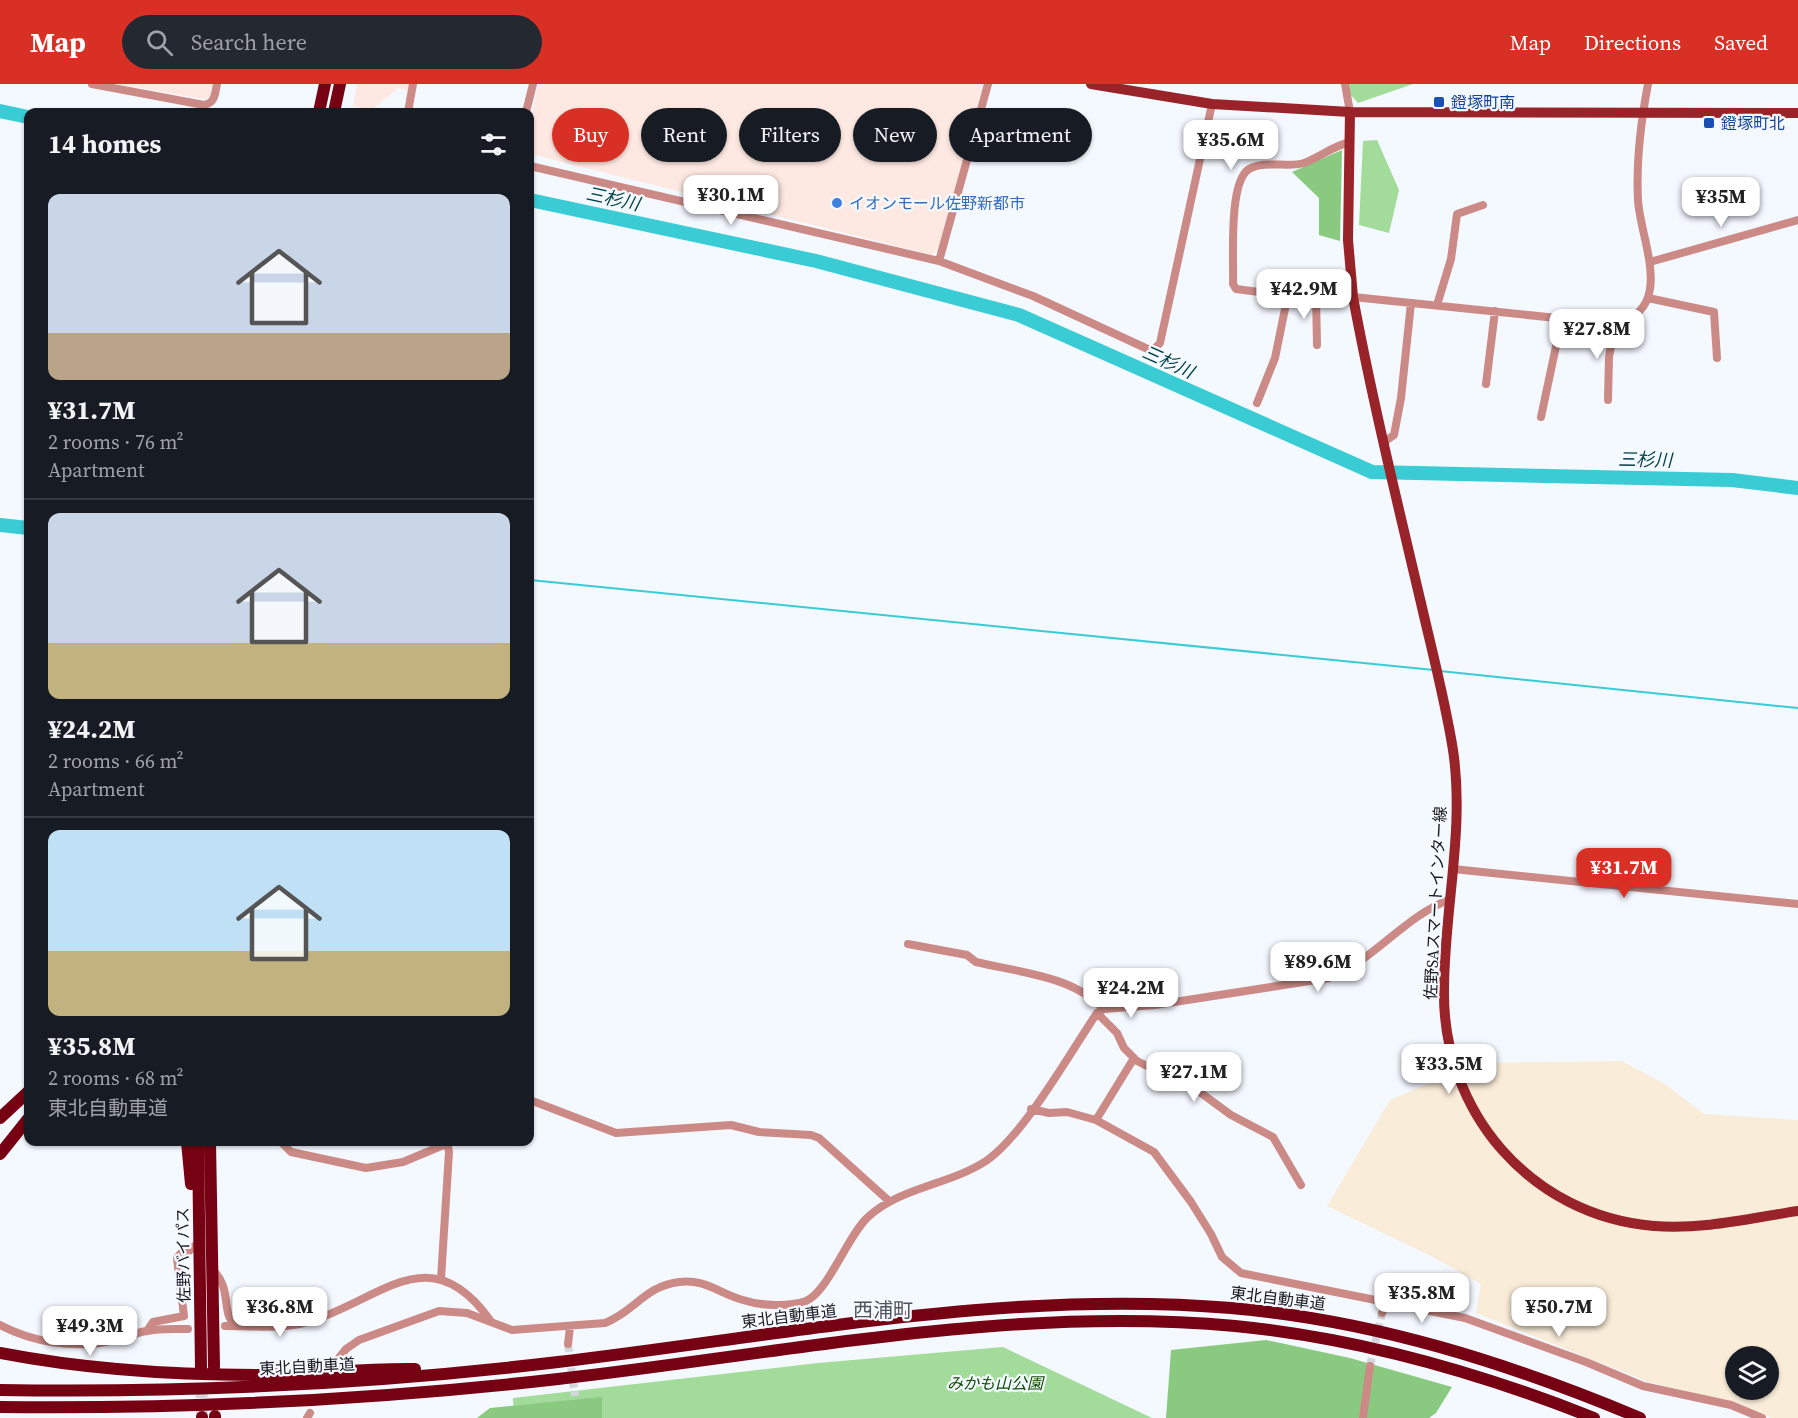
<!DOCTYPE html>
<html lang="en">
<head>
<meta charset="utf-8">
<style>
	body { margin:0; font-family:"Source Serif 4","Noto Sans JP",serif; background:#242831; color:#f1f3f6; height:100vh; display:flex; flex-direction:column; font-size:22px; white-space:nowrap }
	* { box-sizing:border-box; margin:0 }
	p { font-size:20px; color:#9ea1a6 }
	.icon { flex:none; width:33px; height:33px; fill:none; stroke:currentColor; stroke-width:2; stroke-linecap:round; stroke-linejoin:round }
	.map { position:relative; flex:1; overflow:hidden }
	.side { position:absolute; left:24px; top:24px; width:510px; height:1038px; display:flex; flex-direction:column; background:#171b24; border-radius:12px; box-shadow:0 2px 4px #0004 }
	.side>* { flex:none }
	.hud { position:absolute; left:552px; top:24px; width:570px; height:54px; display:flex; gap:12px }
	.buttons { position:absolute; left:1725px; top:1262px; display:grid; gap:12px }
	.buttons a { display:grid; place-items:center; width:54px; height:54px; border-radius:50%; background:#171b24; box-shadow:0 2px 4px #0004; font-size:30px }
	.price { position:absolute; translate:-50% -51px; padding:0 14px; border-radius:12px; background:#fff; color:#222; font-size:20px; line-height:39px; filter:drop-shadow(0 2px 3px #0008) }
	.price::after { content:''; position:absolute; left:50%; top:36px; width:18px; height:14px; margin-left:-9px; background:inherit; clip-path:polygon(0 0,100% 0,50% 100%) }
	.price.selected { background:#d93025; color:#fff }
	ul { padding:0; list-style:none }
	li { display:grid; align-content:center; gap:12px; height:318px; padding:0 24px }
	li+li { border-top:2px solid #363941 }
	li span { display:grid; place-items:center; height:186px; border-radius:12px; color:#555 }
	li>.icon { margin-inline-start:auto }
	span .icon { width:108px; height:108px; fill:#fffc; stroke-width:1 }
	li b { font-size:26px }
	h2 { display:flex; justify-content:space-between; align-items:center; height:72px; padding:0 24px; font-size:26px }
	.chip { padding:0 21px; border-radius:27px; background:#171b24; box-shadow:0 2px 4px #0004; font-size:21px; line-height:54px }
	.chip.selected { background:#d93025; color:#fff }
	header { display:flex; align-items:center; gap:36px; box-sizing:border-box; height:84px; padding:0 30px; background:#d93025; color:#fff }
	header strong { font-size:28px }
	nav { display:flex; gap:33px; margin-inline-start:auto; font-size:21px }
	.search { width:420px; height:54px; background:#242831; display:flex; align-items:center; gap:15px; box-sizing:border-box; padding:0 21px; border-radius:33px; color:#9ea1a6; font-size:22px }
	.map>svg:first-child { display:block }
	.commercial { fill:#fde9e1 }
	.industrial { fill:#f9ecd8; fill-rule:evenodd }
	.green { fill:#a3dc9a }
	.forest { fill:#8ac980 }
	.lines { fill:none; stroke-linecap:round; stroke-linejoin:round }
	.stream { stroke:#39ccd5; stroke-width:2 }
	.river { stroke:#39ccd5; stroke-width:14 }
	.minor-tunnel { stroke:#d3d7dd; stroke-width:8; stroke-dasharray:8 4; stroke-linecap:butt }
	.highway-tunnel { stroke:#d3d7dd; stroke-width:12; stroke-dasharray:12 6; stroke-linecap:butt }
	.minor { stroke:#cb8a86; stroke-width:8 }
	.major { stroke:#982328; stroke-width:10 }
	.highway { stroke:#760112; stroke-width:12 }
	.transit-dot { fill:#1a4fb4; stroke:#f4f8ff; stroke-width:2 }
	.shop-dot { fill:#3f7fe0; stroke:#f4f8ff; stroke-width:2 }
	.labels { text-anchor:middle; stroke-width:4.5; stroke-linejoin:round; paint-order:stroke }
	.transit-label { font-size:16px; fill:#164399; stroke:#f4f8ff; text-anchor:start }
	.shop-label { font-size:16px; fill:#366cbe; stroke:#f4f8ff; text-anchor:start }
	.street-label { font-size:16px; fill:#17191c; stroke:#f4f8ff }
	.park-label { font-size:16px; font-style:italic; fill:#0b4c00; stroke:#f4f8ff }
	.water-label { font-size:18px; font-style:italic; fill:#004246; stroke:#f4f8ff }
	.quarter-label { font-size:20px; fill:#50545b; stroke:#f4f8ff }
</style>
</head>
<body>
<header>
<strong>Map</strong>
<div class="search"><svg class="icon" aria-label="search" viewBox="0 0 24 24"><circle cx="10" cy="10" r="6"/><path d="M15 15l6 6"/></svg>Search here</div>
<nav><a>Map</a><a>Directions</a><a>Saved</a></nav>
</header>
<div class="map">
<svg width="1798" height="1334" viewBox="0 0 1798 1334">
	<rect width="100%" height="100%" fill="#f4f8ff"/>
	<path class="commercial" d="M 117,0 L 213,0 L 211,13 L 203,15 Z
		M 357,0 L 410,0 L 409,7 L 398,4 L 372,26 L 353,22 Z
		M 538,0 L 983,0 L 939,164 L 932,171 L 530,70 L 530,39 Z"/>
	<path class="industrial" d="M 1622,977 L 1665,1000 L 1704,1030 L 1798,1036 L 1798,1334 L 1771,1334 L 1740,1320 L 1648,1298 L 1476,1229 L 1481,1200 L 1433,1173 L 1327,1122 L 1390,1016 L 1478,979 ZM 1736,1272 L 1768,1272 L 1768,1305 L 1736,1305 Z"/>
	<path class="green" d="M 1349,0 L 1413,0 L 1358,19 L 1350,10 Z
		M 1377,56 L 1399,106 L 1389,149 L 1359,141 L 1363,57 Z
		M 1003,1263 L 1152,1334 L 514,1334 L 513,1314 L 818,1279 Z"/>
	<path class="forest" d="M 1342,66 L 1340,157 L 1319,151 L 1319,114 L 1292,88 Z
		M 1266,1256 L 1350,1274 L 1452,1303 L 1436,1329 L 1429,1334 L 1166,1334 L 1171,1266 Z
		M 602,1313 L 602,1334 L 477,1334 L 490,1324 Z"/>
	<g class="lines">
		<path class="stream" d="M 530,496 L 1434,586
			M 1440,587 L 1798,624"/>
		<path class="river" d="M 0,27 L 28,33
			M 530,116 L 816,177 L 1019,231 L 1372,388 L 1732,396 L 1798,404
			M 0,441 L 28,444"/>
		<path class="minor-tunnel" d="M 568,1260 L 575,1312
			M 1370,1282 L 1382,1229"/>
		<path class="highway-tunnel" d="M 201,1284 L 202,1333"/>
		<path class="minor" d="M 92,0 L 204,21 C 215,19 215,10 217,0
			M 1345,0 L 1350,28
			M 408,28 L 413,0
			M 526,28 L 533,0
			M 1350,58 C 1333,62 1320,73 1304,79 C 1288,84 1265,76 1249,85 C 1228,98 1234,177 1233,200 L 1236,205 L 1259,208 L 1353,213 L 1615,240 C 1677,225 1640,156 1638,116 C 1636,78 1641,37 1648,0
			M 530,82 L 939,177 L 1033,212 L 1152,267 L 1160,259 L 1212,20
			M 939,177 L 988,0
			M 1650,178 L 1798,136
			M 1316,211 L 1317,261
			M 1648,214 L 1714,228 L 1717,274
			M 1437,221 L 1451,175 L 1457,130 L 1483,121
			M 1486,300 L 1495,227
			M 1608,316 L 1609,273 L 1615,240
			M 1257,319 L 1275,274 L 1288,210
			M 1541,333 L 1562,234
			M 1384,358 L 1394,351 L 1401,314 L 1411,219
			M 1453,785 L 1798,820
			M 908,860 L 967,871 L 976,878 C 1018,888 1073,892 1104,925
			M 1097,929 L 1117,949 L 1124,964 L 1137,977 L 1201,1009 L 1231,1031 L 1273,1053 L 1301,1101
			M 530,1016 L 616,1049 L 731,1041 L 759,1048 L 811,1051 L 819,1054 L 889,1117
			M 1031,1025 L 1049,1029 L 1067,1028 L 1096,1036 L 1154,1068 L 1191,1118 L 1211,1150 L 1222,1173 L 1241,1189 L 1465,1234 L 1586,1278 L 1643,1302 L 1731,1321 L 1762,1334
			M 1096,1036 L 1134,974
			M 281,1058 L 291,1068 L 366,1084 L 403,1078 L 446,1060
			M 213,1186 C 233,1206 220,1229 236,1242
			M 441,1195 L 449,1068 L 447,1058
			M 1382,1229 L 1386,1219
			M 0,1241 C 32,1258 74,1265 110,1257 C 122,1255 134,1249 146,1247 C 160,1244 175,1245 188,1245
			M 225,1242 C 255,1242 289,1246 317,1235 C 385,1211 432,1155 490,1236
			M 147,1247 L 153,1238 L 184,1232 L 177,1174 L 181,1169 L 188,1168 L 199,1158
			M 568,1260 L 570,1243
			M 334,1280 L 346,1265 L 359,1256 L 439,1227 L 467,1229 L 512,1246 L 605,1239 C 634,1228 645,1202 679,1198 C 703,1194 721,1210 743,1216 C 761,1222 788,1223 806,1217 C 828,1208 848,1151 868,1133 C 901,1103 949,1101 986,1077 C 1024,1051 1070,969 1097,929 L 1104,925 L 1155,921 L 1329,894 C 1375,876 1404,832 1451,815
			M 307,1334 L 310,1329
			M 1363,1334 L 1370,1282"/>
		<path class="major" d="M 1091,0 L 1212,20 L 1350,28 L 1798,29
			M 1350,28 L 1348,156 L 1353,213 C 1372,315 1397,417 1421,519 C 1432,567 1445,616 1453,666 C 1465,746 1444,826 1444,906 C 1442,1028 1531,1132 1654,1142 C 1702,1146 1751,1134 1798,1127"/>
		<path class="highway" d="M 319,28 L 325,0
			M 334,28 L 340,0
			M 0,1034 L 28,1008
			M 187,1058 L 191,1100
			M 198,1058 L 201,1284
			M 210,1058 L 214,1283
			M 0,1070 L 28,1035
			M 0,1269 C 83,1285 170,1291 255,1291 C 308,1291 361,1284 415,1285
			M 0,1306 C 186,1309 373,1300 558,1278 C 780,1252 1006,1205 1231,1224 C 1373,1236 1509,1279 1640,1334
			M 0,1323 C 186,1325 373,1316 558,1295 C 781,1270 1009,1221 1235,1242 C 1359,1254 1478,1288 1594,1334
			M 215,1332 L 215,1334
			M 202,1333 L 202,1334"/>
	</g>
	<g class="transit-dot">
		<rect x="1433" y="12" width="12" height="12" rx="3"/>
		<rect x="1703" y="33" width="12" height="12" rx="3"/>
	</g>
	<circle class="shop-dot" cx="837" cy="119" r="6"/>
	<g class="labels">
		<g class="transit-label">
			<text x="1451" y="24">鐙塚町南</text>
			<text x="1721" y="45">鐙塚町北</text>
		</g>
		<g class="shop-label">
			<text x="849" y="125">イオンモール佐野新都市</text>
		</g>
		<g class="street-label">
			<text transform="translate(1435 819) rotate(-87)" y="6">佐野SAスマートインター線</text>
			<text transform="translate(183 1171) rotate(-91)" y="6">佐野バイパス</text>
			<text transform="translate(1278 1214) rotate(7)" y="6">東北自動車道</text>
			<text transform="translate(789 1232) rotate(-7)" y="6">東北自動車道</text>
			<text transform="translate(307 1282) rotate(-3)" y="6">東北自動車道</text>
		</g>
		<g class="park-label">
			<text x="995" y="1305">みかも山公園</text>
		</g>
		<g class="water-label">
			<text transform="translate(613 115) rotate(12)" y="6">三杉川</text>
			<text transform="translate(1168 278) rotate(24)" y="6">三杉川</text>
			<text transform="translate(1645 376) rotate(1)" y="6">三杉川</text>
		</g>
		<g class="quarter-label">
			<text x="883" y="1233">西浦町</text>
		</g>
	</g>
</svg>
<div class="buttons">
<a><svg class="icon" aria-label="layers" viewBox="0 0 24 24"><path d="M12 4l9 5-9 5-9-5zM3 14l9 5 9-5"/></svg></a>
</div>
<b class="price" style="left:1231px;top:87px">¥35.6M</b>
<b class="price" style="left:731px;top:142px">¥30.1M</b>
<b class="price" style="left:1721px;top:144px">¥35M</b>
<b class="price" style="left:1304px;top:236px">¥42.9M</b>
<b class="price" style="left:1597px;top:276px">¥27.8M</b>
<b class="price selected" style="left:1624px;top:815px">¥31.7M</b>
<b class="price" style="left:1318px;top:909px">¥89.6M</b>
<b class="price" style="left:1131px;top:935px">¥24.2M</b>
<b class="price" style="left:1449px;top:1011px">¥33.5M</b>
<b class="price" style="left:1194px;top:1019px">¥27.1M</b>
<b class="price" style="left:1422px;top:1240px">¥35.8M</b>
<b class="price" style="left:280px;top:1254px">¥36.8M</b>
<b class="price" style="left:1559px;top:1254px">¥50.7M</b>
<b class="price" style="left:90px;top:1273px">¥49.3M</b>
<div class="hud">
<a class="chip selected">Buy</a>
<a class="chip">Rent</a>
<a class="chip">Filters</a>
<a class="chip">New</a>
<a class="chip">Apartment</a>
</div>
<section class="side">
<h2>14 homes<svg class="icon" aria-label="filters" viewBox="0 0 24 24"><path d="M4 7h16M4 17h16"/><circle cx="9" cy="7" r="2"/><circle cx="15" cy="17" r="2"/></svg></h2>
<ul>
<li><span style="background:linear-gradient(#c9d6e8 75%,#b9a48a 0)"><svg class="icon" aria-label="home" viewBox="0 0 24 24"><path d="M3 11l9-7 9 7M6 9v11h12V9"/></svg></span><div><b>¥31.7M</b><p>2 rooms · 76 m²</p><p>Apartment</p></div></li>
<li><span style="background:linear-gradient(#c9d6e8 70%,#c2b280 0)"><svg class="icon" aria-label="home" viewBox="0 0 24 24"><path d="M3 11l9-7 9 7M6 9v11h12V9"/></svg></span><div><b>¥24.2M</b><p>2 rooms · 66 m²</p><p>Apartment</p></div></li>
<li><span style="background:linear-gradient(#bfe0f5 65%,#c2b280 0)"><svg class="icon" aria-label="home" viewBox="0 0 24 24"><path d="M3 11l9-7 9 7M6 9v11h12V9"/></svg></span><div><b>¥35.8M</b><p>2 rooms · 68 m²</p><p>東北自動車道</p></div></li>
</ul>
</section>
</div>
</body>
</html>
